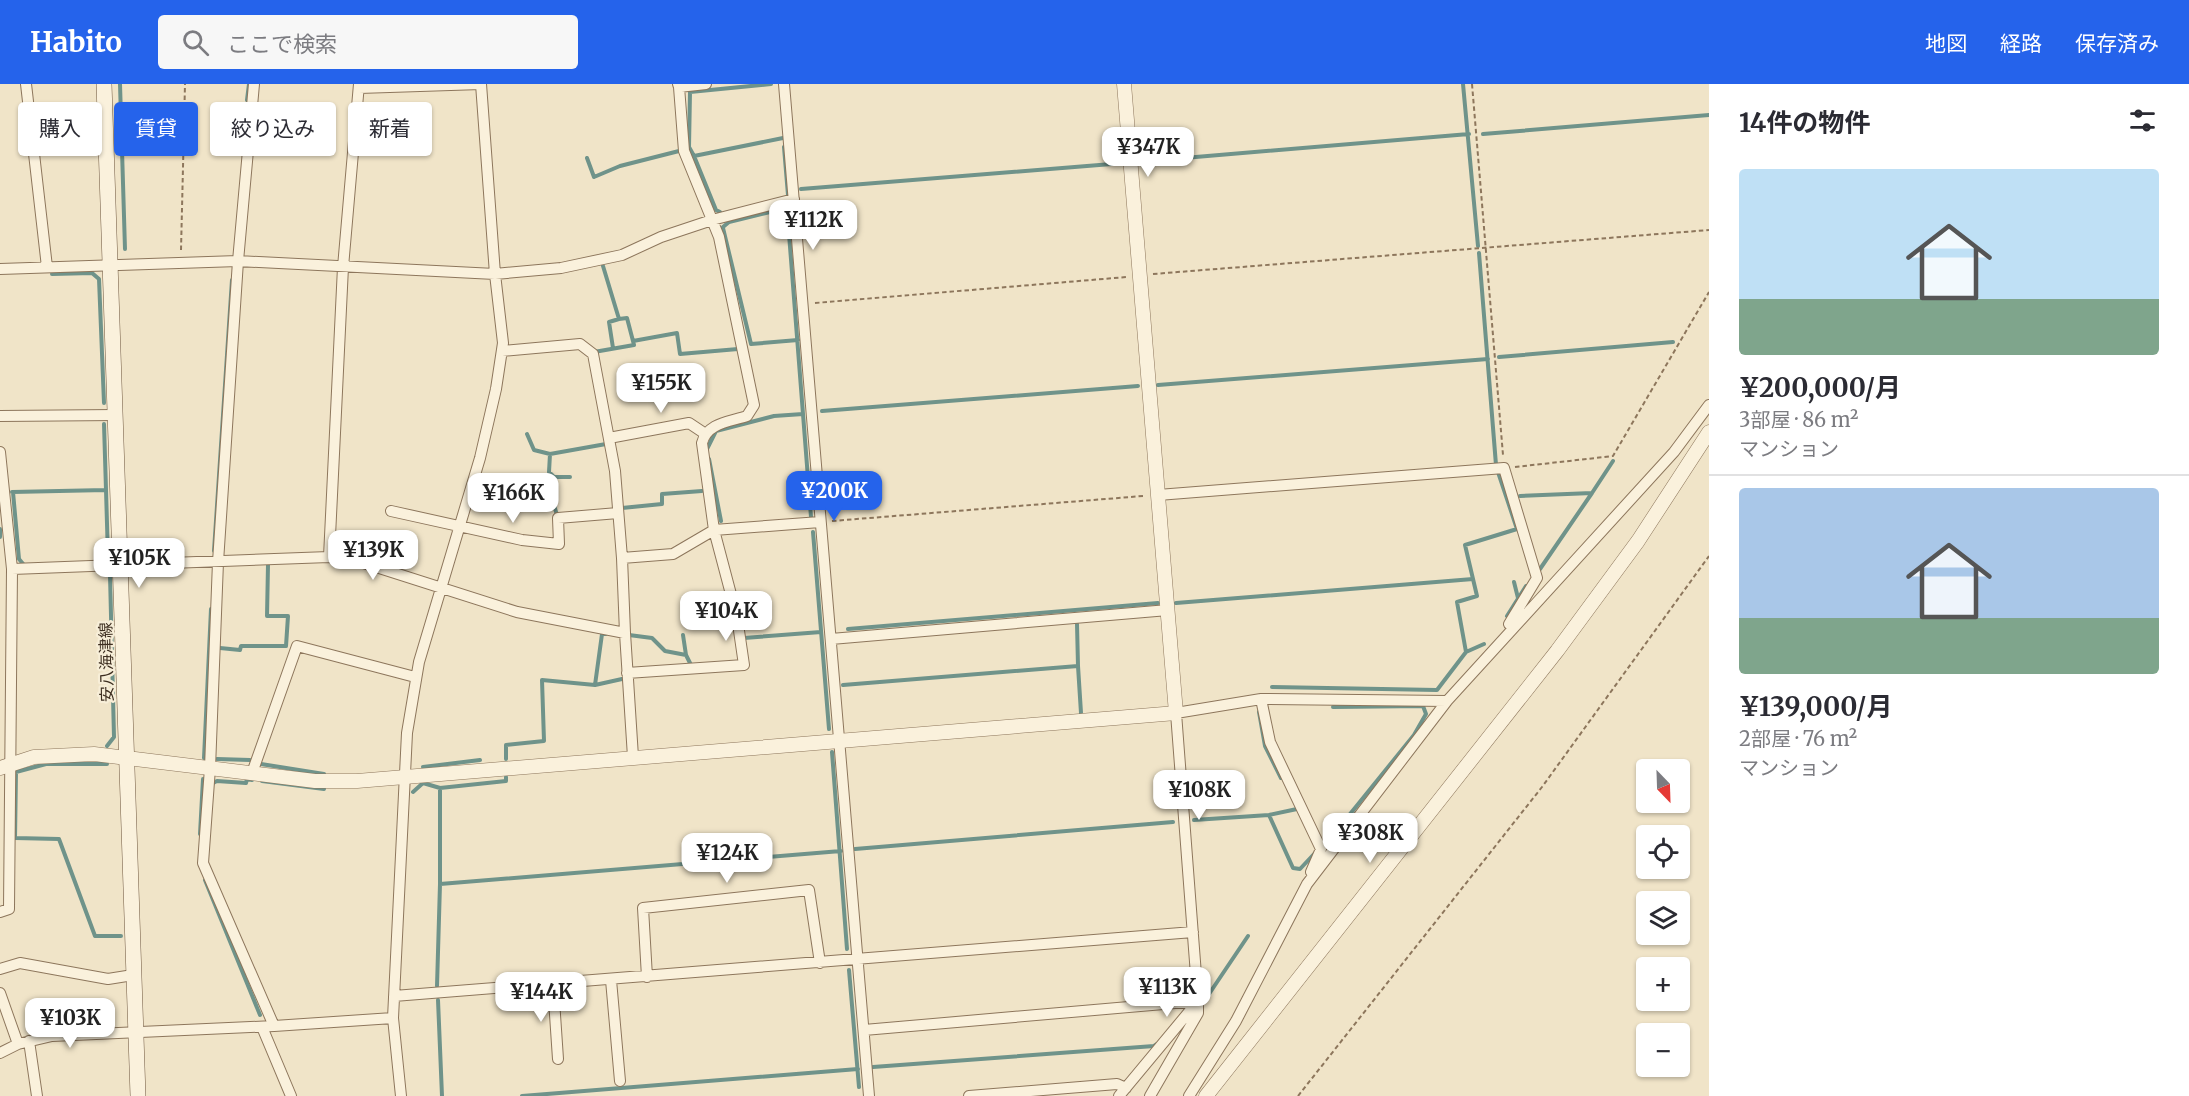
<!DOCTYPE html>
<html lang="ja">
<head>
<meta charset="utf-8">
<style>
	body { margin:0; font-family:Merriweather,"Noto Sans JP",serif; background:#f7f7f7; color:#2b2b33; height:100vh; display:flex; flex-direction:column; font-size:22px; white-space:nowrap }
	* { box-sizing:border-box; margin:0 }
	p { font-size:20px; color:#7c7c81 }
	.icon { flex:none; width:33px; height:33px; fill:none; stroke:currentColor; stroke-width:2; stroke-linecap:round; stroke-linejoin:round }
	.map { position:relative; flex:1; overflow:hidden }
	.sheet { display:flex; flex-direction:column; background:#fff; width:480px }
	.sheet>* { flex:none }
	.hud { position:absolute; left:18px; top:18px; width:570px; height:54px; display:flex; gap:12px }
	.needle { width:39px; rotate:157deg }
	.buttons { position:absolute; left:1636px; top:675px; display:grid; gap:12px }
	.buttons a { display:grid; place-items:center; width:54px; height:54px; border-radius:6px; background:#fff; box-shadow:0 2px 4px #0004; font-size:30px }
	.price { position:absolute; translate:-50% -51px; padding:0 14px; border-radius:12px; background:#fff; color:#222; font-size:20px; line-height:39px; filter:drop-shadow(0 2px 3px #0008) }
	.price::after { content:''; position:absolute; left:50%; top:36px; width:18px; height:14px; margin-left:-9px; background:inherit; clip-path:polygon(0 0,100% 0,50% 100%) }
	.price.active { background:#2563eb; color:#fff }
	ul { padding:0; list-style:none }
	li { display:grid; align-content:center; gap:12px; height:318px; padding:0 30px }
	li+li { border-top:2px solid #e1e1e2 }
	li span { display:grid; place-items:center; height:186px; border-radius:6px; color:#555 }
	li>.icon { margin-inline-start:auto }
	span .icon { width:108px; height:108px; fill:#fffc; stroke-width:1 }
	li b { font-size:26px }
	h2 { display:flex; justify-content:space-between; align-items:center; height:72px; padding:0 30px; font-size:26px }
	.chip { padding:0 21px; border-radius:6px; background:#fff; box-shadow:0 2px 4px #0004; font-size:21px; line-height:54px }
	.chip.active { background:#2563eb; color:#fff }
	header { display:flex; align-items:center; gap:36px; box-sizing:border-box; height:84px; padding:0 30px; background:#2563eb; color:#fff }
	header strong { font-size:28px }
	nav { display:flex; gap:33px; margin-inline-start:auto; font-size:21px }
	.search { width:420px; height:54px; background:#f7f7f7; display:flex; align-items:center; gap:15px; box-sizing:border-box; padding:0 21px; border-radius:6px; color:#7c7c81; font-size:22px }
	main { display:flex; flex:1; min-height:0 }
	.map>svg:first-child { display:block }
	.green { fill:#c9cf9b }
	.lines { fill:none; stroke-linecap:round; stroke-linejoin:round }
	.stream { stroke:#6f938a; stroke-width:4 }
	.minor-casing { stroke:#8d765c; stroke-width:12 }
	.tertiary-casing { stroke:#8d765c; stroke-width:15 }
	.secondary-casing { stroke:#6f573f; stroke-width:16 }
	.path { stroke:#8d765c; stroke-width:2; stroke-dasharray:4.5 3; stroke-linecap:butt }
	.minor { stroke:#faf1dc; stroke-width:10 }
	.tertiary { stroke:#faf1dc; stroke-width:14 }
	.secondary { stroke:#faf1dc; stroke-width:15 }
	.labels { text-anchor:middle; stroke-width:4.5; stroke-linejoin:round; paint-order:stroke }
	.street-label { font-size:16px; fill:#3d2e20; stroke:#f7eed8 }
</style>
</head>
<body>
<header>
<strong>Habito</strong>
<div class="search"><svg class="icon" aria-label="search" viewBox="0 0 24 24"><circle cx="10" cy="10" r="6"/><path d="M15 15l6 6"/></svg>ここで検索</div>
<nav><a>地図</a><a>経路</a><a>保存済み</a></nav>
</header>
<main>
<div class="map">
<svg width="1709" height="1012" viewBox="0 0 1709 1012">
	<rect width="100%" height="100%" fill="#f0e4c8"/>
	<path class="green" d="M 1187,885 L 1188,907 L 1182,914 L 1160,915 L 1159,886 Z"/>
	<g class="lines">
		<path class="stream" d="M 120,0 L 125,165
			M 1463,0 L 1478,162
			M 247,16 L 249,0
			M 1483,50 L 1709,31
			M 784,63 L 788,111
			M 694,72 L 689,63 L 690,8 L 771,0
			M 587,74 L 594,93 L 620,82 L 679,67
			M 1137,78 L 1469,50
			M 801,105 L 1124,79
			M 720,128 L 716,126 L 694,72 L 783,54
			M 723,143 L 729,138 L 787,124 L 811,433
			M 723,144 L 751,260 L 798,256
			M 1479,169 L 1496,381
			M 603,182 L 619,235 L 627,234 L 633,257
			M 52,190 L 92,189 L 99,195 L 104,319
			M 613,264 L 609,238 L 619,235
			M 594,268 L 634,261 L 633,257 L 677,249 L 680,270 L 738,265
			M 1499,273 L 1673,258
			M 1158,301 L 1488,275
			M 822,327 L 1138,302
			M 104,340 L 106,406
			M 527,350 L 534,366 L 550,370 L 606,360
			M 707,365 L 716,347 L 774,332 L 803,330
			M 550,370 L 549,388 L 554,393 L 570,393
			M 709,375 L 721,437
			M 549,405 L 557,431
			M 12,408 L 106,406 L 108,473
			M 13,408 L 19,475 L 24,481
			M 1592,409 L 1613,377
			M 1520,412 L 1592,409 L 1540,485
			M 622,424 L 662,420 L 662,410 L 702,407
			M 0,445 L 0,453
			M 813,448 L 829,645
			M 214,467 L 232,196
			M 1514,498 L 1518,514
			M 1176,519 L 1473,495
			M 1507,532 L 1526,502
			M 848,545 L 1158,519
			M 629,551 L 652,554 L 665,567 L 686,571
			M 683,551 L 686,571 L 691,581
			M 744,554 L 821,548
			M 220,564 L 240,566 L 241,562 L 286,562 L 288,532 L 267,532 L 268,481
			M 1466,568 L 1484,560
			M 1078,582 L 1081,629
			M 595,601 L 622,595
			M 843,601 L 1078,582 L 1077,540
			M 1272,603 L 1437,606 L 1466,568 L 1457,518 L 1477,512 L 1465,461 L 1517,445 L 1498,388
			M 1259,628 L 1265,662 L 1281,694
			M 107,662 L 114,653 L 110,491
			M 832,668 L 847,865
			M 204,674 L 211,525
			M 217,675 L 250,676
			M 506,675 L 506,661 L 544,657 L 542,596 L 595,601 L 602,550 L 606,550
			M 107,680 L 46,680 L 16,688 L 15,754 L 59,755 L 95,852 L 121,852
			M 261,680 L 324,690
			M 423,683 L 480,676
			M 262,697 L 324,705
			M 213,699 L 217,697 L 246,699 L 247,695 L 252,696
			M 440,704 L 440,800 L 841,767
			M 413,708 L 423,699 L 440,704 L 506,697 L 506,693
			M 1269,731 L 1293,784 L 1300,785 L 1315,769
			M 1194,736 L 1269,731 L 1297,725
			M 200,750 L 203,695
			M 1325,761 L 1414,651 L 1426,630 L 1423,622 L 1333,623
			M 855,765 L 1173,738
			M 205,796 L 260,931
			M 849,886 L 859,1003
			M 437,902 L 440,800
			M 1209,910 L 1248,852
			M 438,916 L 442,1012
			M 873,983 L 1154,962 L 1157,960
			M 522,1012 L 858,985"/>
		<g class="minor-casing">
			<path id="minor" d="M 26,0 L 47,183
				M 254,0 L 238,177 L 218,478 L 210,684 L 203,779 L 274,942
				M 678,0 L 679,3 L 706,0
				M 784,0 L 869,1012
				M 679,3 L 684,67 L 719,153 L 754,321 L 747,332 C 729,338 707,339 702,359 L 714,446 L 820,438
				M 359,4 L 481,0
				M 0,185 L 238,177 L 495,190 L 561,184 L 622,171 L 661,153 L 712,136 L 794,115
				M 502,267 L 580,260 L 593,270 L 615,387 L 622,474
				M 0,332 L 116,331
				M 609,354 L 689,339 L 704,349
				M 0,368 L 12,485 L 9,825 L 0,828
				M 1158,411 L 1504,384 L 1537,494 L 1509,540
				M 391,427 L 522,456 L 559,460 L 558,434 L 618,429
				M 329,473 L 343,183 L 359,0
				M 12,485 L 329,473 L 351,475 L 517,528 L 625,549 L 633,673
				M 625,549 L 622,474 L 673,470 L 714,446 L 737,533 L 744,581 L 627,589
				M 831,555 L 1168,526
				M 1261,615 L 1270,658 L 1321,765 L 1311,788
				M 252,689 L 297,562 L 415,593
				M 0,885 L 20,879 L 108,895 L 133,891
				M 647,893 L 643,824 L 809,806 L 820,879
				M 611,896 L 620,997
				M 553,901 L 558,975
				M 0,909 L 18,960
				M 394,912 L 1193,848
				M 262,943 L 291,1012
				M 864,946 L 1198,917 L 1198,929 L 1150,1012
				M 29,957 L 37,1012
				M 0,969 L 18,960 L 52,952 L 274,942 L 393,934
				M 401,1012 L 393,934 L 407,649 L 419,578 L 480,374 L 496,305 L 503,259 L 495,190 L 481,0
				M 969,1012 L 1117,1000 L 1126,1004
				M 1119,1012 L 1198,917 L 1176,629 L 1261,615 L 1447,617
				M 1189,1012 L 1236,937 L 1307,800 L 1447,617 L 1674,368 L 1709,321"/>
		</g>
		<g class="tertiary-casing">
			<path id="tertiary" d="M 0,684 L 34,673 L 94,670 L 315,697 L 357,697 L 1176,629 L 1124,0
				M 1206,1012 L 1557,567 L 1638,457 L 1709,348"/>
		</g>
		<g class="secondary-casing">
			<path id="secondary" d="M 104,0 L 138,1012"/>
		</g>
		<path class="path" d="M 1472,0 L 1503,371
			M 181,166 L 185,0
			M 1153,190 L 1709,146
			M 815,219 L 1126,193
			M 1515,383 L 1613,372 L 1709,208
			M 832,437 L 1143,412
			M 1298,1012 L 1542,703 L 1709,472"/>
		<use href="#minor" class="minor"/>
		<use href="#tertiary" class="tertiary"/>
		<use href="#secondary" class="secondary"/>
	</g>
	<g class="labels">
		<g class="street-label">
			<text transform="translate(106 578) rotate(-91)" y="6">安八海津線</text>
		</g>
	</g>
</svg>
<div class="buttons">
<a><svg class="needle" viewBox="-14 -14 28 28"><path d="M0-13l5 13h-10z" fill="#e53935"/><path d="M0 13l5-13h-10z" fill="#7c7c81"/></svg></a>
<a><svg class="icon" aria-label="locate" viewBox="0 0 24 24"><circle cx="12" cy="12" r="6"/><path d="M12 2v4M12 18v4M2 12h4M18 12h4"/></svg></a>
<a><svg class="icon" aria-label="layers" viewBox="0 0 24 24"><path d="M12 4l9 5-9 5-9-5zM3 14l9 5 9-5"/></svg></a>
<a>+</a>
<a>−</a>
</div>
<b class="price" style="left:1148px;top:94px">¥347K</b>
<b class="price" style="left:813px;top:167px">¥112K</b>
<b class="price" style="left:661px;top:330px">¥155K</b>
<b class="price active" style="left:834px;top:438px">¥200K</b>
<b class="price" style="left:513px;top:440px">¥166K</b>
<b class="price" style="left:373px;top:497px">¥139K</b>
<b class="price" style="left:139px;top:505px">¥105K</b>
<b class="price" style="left:726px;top:558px">¥104K</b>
<b class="price" style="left:1199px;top:737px">¥108K</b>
<b class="price" style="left:1370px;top:780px">¥308K</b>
<b class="price" style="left:727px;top:800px">¥124K</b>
<b class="price" style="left:1167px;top:934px">¥113K</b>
<b class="price" style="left:541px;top:939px">¥144K</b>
<b class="price" style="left:70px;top:965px">¥103K</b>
<div class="hud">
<a class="chip">購入</a>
<a class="chip active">賃貸</a>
<a class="chip">絞り込み</a>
<a class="chip">新着</a>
</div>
</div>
<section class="sheet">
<h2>14件の物件<svg class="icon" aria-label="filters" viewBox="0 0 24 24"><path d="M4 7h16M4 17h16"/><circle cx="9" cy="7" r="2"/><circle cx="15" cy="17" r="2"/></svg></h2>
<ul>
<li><span style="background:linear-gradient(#bfe0f5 70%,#7fa58c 0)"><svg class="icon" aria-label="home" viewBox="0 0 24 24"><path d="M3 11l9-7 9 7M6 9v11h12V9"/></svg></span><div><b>¥200,000/月</b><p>3部屋 · 86 m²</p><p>マンション</p></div></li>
<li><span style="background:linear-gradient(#a9c7e8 70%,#7fa58c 0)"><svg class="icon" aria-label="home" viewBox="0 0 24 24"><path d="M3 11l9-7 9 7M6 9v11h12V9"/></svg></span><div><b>¥139,000/月</b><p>2部屋 · 76 m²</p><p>マンション</p></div></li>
</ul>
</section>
</main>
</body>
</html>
